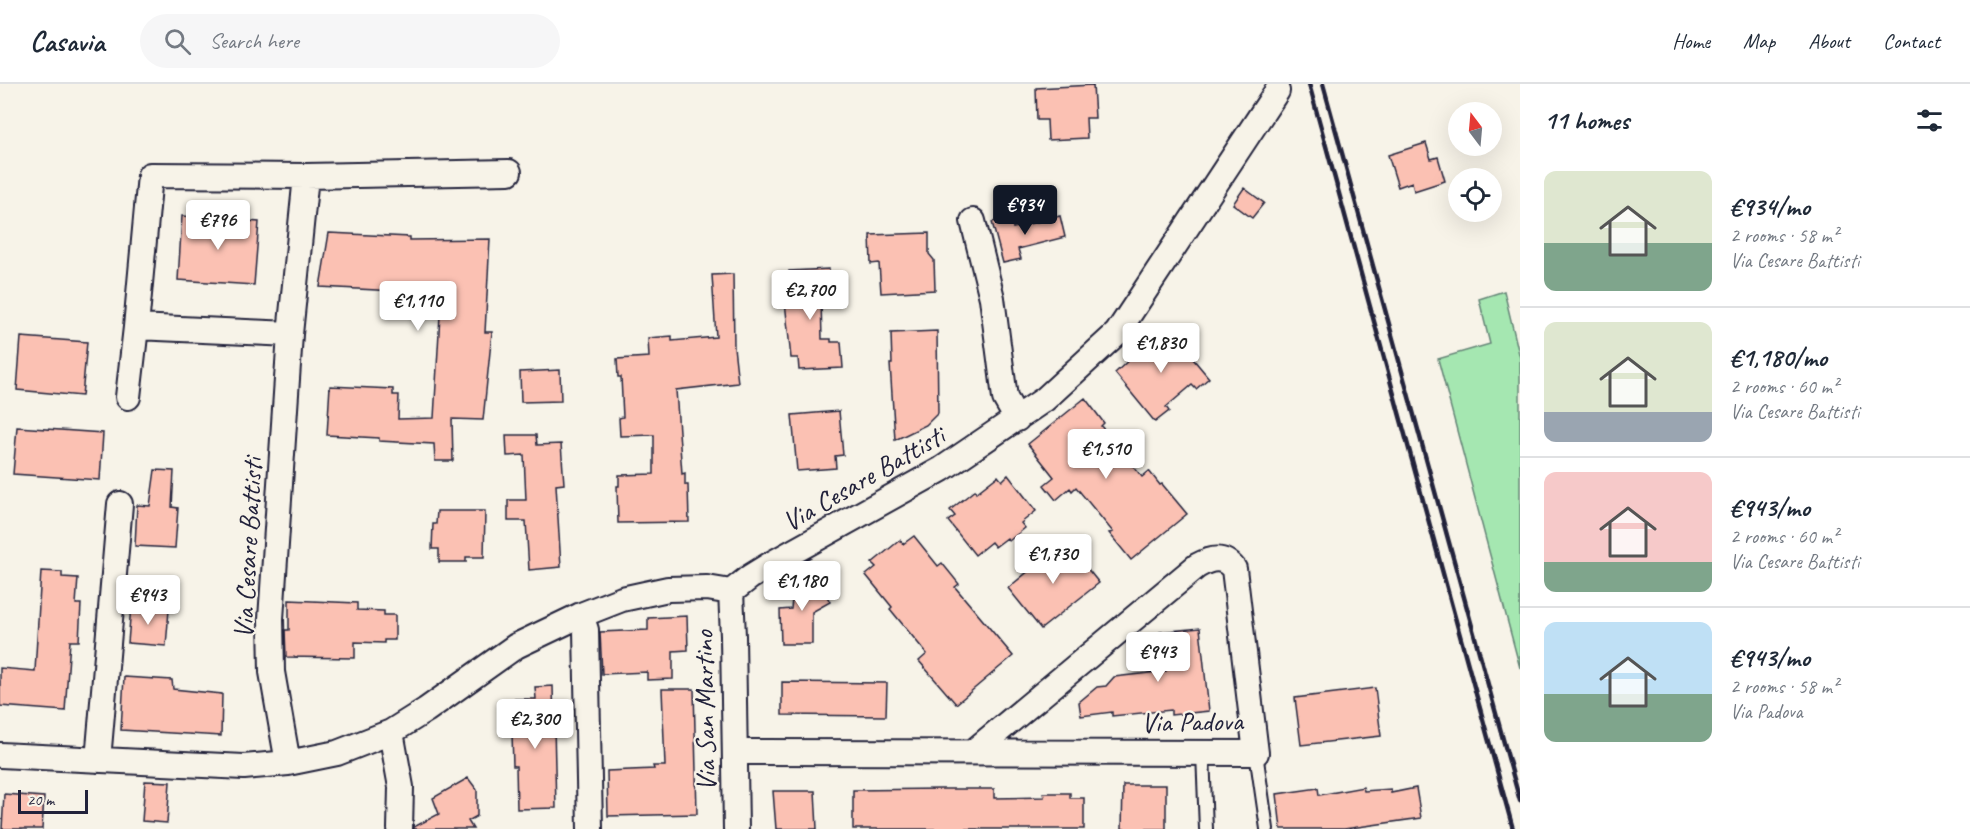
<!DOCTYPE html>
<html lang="en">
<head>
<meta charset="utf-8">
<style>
	body { margin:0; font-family:Caveat,sans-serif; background:#f6f6f7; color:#1f2937; height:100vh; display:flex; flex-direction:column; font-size:22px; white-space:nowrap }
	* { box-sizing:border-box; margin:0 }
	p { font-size:20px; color:#747a83 }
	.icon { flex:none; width:33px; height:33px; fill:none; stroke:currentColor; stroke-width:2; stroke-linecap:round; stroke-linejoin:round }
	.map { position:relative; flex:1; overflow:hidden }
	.sheet { display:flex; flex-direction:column; background:#fff; width:450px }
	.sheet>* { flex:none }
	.needle { width:39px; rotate:344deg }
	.fabs { position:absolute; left:1448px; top:18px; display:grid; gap:12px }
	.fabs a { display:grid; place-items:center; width:54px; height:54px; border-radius:50%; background:#fff; box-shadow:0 6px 24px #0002; font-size:30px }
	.scale { position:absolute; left:18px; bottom:15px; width:70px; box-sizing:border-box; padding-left:6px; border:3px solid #22223b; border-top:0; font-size:16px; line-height:21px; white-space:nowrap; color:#22223b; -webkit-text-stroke:4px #f7f3e8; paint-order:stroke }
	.price { position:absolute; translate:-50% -51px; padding:0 14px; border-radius:6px; background:#fff; color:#222; font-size:20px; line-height:39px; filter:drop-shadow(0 2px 3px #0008) }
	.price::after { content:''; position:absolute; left:50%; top:36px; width:18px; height:14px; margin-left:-9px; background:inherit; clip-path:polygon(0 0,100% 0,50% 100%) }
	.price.on { background:#111827; color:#fff }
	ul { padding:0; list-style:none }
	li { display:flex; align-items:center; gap:18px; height:150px; padding:0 24px }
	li+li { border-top:2px solid #e0e1e3 }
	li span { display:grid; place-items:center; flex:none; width:168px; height:120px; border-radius:12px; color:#555 }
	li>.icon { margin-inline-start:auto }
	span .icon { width:72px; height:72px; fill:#fffc; stroke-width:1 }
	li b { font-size:26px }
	h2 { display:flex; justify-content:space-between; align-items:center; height:72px; padding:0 24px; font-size:26px }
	header { display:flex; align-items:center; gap:36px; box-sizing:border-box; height:84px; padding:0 30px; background:#fff; border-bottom:2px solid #e0e1e3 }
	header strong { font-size:28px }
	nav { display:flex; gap:33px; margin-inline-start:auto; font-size:21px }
	.search { width:420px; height:54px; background:#f6f6f7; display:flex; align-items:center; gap:15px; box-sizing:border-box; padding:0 21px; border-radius:33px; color:#747a83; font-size:22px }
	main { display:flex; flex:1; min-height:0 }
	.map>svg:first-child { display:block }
	.green { fill:#a5e7b1; stroke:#648476; stroke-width:1.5 }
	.building { fill:#fbc1b3; stroke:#22223b; stroke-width:1.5 }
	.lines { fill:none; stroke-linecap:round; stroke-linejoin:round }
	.service-casing { stroke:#22223b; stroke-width:16 }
	.minor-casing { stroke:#22223b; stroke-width:28 }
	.service { stroke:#f7f3e8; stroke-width:12 }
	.minor { stroke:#f7f3e8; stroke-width:24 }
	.rail { stroke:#22223b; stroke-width:4.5 }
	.labels { text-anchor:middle; stroke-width:4.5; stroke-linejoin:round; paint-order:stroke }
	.street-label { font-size:28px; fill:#22223b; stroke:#f7f3e8 }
</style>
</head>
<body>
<header>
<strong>Casavia</strong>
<div class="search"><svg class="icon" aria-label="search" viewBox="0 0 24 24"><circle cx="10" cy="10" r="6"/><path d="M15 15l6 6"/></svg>Search here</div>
<nav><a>Home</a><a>Map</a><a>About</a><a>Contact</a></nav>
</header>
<main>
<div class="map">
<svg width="1520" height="745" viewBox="0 0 1520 745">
	<rect width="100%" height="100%" fill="#f7f3e8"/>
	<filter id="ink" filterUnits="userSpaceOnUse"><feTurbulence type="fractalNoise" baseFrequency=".0167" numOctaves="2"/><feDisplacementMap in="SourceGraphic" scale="12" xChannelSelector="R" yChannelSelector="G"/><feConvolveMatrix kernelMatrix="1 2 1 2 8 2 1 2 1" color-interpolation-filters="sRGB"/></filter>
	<g filter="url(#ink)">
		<path class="green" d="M 1504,207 L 1520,274 L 1520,584 L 1438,275 L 1490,260 L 1479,215 Z"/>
		<path class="building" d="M 1093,1 L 1095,34 L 1086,34 L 1087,54 L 1048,56 L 1047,36 L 1037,36 L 1036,4 Z
			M 1426,59 L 1431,75 L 1438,73 L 1445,97 L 1414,107 L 1412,98 L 1398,103 L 1388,71 Z
			M 1244,104 L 1264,119 L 1252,134 L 1233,120 Z
			M 182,132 L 259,138 L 254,201 L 178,196 Z
			M 1060,132 L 1065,153 L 1018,165 L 1021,175 L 1003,179 L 992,138 L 1011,133 L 1013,144 Z
			M 329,149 L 410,153 L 410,156 L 490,155 L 485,248 L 492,248 L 483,336 L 452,335 L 453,377 L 435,377 L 434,360 L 379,357 L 379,354 L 327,351 L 330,302 L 393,305 L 393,311 L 399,311 L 398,335 L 434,334 L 441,214 L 433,213 L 433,209 L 320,203 Z
			M 929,149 L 929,170 L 934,176 L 935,206 L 881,209 L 879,179 L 871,180 L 870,151 Z
			M 829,185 L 830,211 L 824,211 L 825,216 L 821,217 L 822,255 L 831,255 L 831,258 L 841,258 L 843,284 L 799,286 L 798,274 L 791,274 L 783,199 L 790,199 L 789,187 Z
			M 733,190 L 734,263 L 738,299 L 676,306 L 682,390 L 685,389 L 685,401 L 688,401 L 689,438 L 618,439 L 617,402 L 619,402 L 619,391 L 654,390 L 654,351 L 620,352 L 619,334 L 623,333 L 621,293 L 618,293 L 617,275 L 649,273 L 648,254 L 672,252 L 672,257 L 716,253 L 712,191 Z
			M 1168,245 L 1209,294 L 1196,305 L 1192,301 L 1166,323 L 1169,327 L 1155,338 L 1115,289 L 1150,256 L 1152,258 Z
			M 937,247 L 938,329 L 926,341 L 895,356 L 890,280 L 892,280 L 891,249 Z
			M 21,253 L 87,258 L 82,312 L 17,306 Z
			M 560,286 L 561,317 L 521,318 L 520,288 Z
			M 1085,314 L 1104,339 L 1101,342 L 1142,393 L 1149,387 L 1160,401 L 1162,400 L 1187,430 L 1131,476 L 1109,449 L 1113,448 L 1076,403 L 1072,407 L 1070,404 L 1056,416 L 1044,401 L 1054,393 L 1028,360 Z
			M 839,327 L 843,371 L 835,372 L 836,384 L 797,387 L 792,331 Z
			M 17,343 L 103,349 L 100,396 L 13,390 Z
			M 506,351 L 536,351 L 537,361 L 561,360 L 564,400 L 556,401 L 561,483 L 529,486 L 526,437 L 508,437 L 508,416 L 526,416 L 524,371 L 507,372 Z
			M 155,386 L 174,387 L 172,423 L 178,424 L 175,464 L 135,462 L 137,421 L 150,422 Z
			M 1008,391 L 1036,427 L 1021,439 L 1025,444 L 1009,457 L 1007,454 L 995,463 L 991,458 L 975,471 L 948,437 L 955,432 L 950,426 L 975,406 L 976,409 L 998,392 L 1002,397 Z
			M 437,427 L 485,427 L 484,473 L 466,473 L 466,478 L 439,478 L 439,465 L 432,465 L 433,440 L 436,440 Z
			M 914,452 L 938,482 L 942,479 L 959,500 L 955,503 L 1013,572 L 956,620 L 919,577 L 927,570 L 890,525 L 892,523 L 866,491 L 876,483 L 872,479 L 900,456 L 903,460 Z
			M 1065,457 L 1099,499 L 1041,545 L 1008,504 Z
			M 41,487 L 62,488 L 62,493 L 78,494 L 76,520 L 81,520 L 79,557 L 70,557 L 65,627 L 0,622 L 0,584 L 35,587 Z
			M 815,490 L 830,518 L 812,528 L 812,560 L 781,560 L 780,526 L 791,525 L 792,515 L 799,512 L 793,502 Z
			M 289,516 L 357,519 L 357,526 L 384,527 L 384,531 L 395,531 L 395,556 L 384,556 L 384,559 L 355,558 L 355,574 L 286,573 L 285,546 L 289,546 Z
			M 131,522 L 169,526 L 166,562 L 128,559 Z
			M 687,532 L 688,566 L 673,567 L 673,595 L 647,596 L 647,588 L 602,590 L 600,548 L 648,546 L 648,534 Z
			M 1200,544 L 1209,627 L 1171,631 L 1171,626 L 1112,632 L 1112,628 L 1081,632 L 1079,618 L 1097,603 L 1106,602 L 1114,593 L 1166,587 L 1160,548 Z
			M 124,593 L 172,596 L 173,605 L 222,610 L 221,652 L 121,646 Z
			M 782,598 L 887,599 L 886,632 L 782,631 Z
			M 553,602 L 556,724 L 517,725 L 516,682 L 513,682 L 511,615 L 536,615 L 535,603 Z
			M 1375,604 L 1381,652 L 1301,661 L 1295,614 Z
			M 662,605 L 694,605 L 697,730 L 608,732 L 607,687 L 654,685 L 653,682 L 665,682 Z
			M 468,694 L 477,706 L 477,732 L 468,737 L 473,745 L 414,745 L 414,743 L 439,730 L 433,714 Z
			M 145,697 L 170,698 L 167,739 L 142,737 Z
			M 1123,701 L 1166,701 L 1166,745 L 1122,745 Z
			M 1363,703 L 1364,707 L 1391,705 L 1391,709 L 1416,704 L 1421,734 L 1344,745 L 1281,745 L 1277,710 L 1318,704 L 1319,711 Z
			M 941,705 L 994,705 L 994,714 L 1044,713 L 1043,709 L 1070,709 L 1070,714 L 1084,714 L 1084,745 L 853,745 L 853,706 Z
			M 773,707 L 815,707 L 817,745 L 776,745 Z
			M 4,710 L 44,713 L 42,745 L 2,745 Z"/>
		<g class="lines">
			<g class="service-casing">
				<path id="service" d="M 1203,669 L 1206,745
					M 1256,669 L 1267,745"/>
			</g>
			<g class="minor-casing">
				<path id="minor" d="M 306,92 L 509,88
					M 973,137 L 992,214 L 1005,314 L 1017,335
					M 128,313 L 136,243
					M 731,508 L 733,552 L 736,745
					M 581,531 L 586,546 L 590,745
					M 391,648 L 401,703 L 400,745
					M 735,668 L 1256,669 L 1234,485 C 1223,471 1211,474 1197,482 L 973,668
					M 0,671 L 244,683 L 288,679 L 337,669 L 391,648 L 426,626 L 516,562 L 581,531 L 622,515 L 668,505 L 707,504 L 731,508 L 750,493 L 771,480 L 942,385 L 1045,315 L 1117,249 L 1277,7
					M 98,676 L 120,420
					M 288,679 L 272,588 L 271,535 L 290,250 L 306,92 L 150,91 L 136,243 L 290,250"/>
			</g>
			<use href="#service" class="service"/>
			<use href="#minor" class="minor"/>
			<path class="rail" d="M 1309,0 L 1513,745
				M 1323,0 L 1520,717"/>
		</g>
	</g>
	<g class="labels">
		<g class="street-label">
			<text transform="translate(863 394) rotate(-30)" y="10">Via Cesare Battisti</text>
			<text transform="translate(247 464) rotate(-87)" y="10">Via Cesare Battisti</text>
			<text transform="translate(704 627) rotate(-91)" y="10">Via San Martino</text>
			<text transform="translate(1192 637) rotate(-1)" y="10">Via Padova</text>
		</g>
	</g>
</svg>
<div class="fabs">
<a><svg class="needle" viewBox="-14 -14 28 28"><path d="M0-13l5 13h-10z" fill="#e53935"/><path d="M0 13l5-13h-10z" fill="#747a83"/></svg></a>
<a><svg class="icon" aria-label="locate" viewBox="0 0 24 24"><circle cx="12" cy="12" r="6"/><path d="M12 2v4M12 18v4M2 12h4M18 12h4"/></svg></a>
</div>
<div class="scale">20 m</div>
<b class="price on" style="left:1025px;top:152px">€934</b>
<b class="price" style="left:218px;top:167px">€796</b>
<b class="price" style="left:810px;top:237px">€2,700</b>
<b class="price" style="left:418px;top:248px">€1,110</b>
<b class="price" style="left:1161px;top:290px">€1,830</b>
<b class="price" style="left:1106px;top:396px">€1,510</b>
<b class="price" style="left:1053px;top:501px">€1,730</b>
<b class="price" style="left:802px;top:528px">€1,180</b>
<b class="price" style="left:148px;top:542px">€943</b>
<b class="price" style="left:1158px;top:599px">€943</b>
<b class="price" style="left:535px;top:666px">€2,300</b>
</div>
<section class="sheet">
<h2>11 homes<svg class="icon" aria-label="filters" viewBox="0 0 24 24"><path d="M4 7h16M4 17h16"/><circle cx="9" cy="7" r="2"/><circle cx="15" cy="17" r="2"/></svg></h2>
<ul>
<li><span style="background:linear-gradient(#dfe7d0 60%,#7fa58c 0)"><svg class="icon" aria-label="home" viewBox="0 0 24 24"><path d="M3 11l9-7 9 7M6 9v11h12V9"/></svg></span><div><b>€934/mo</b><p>2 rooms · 58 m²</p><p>Via Cesare Battisti</p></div></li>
<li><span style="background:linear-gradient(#dfe7d0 75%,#9aa5b1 0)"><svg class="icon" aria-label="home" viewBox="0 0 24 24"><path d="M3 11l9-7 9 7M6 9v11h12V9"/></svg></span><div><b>€1,180/mo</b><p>2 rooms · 60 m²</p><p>Via Cesare Battisti</p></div></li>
<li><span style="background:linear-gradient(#f6c9c9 75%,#7fa58c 0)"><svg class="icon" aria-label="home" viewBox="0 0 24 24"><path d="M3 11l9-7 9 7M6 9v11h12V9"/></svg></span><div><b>€943/mo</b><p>2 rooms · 60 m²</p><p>Via Cesare Battisti</p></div></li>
<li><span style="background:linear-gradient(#bfe0f5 60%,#7fa58c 0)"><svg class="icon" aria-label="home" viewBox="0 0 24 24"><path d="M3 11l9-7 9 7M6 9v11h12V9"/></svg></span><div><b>€943/mo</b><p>2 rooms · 58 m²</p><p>Via Padova</p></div></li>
</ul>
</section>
</main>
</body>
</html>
